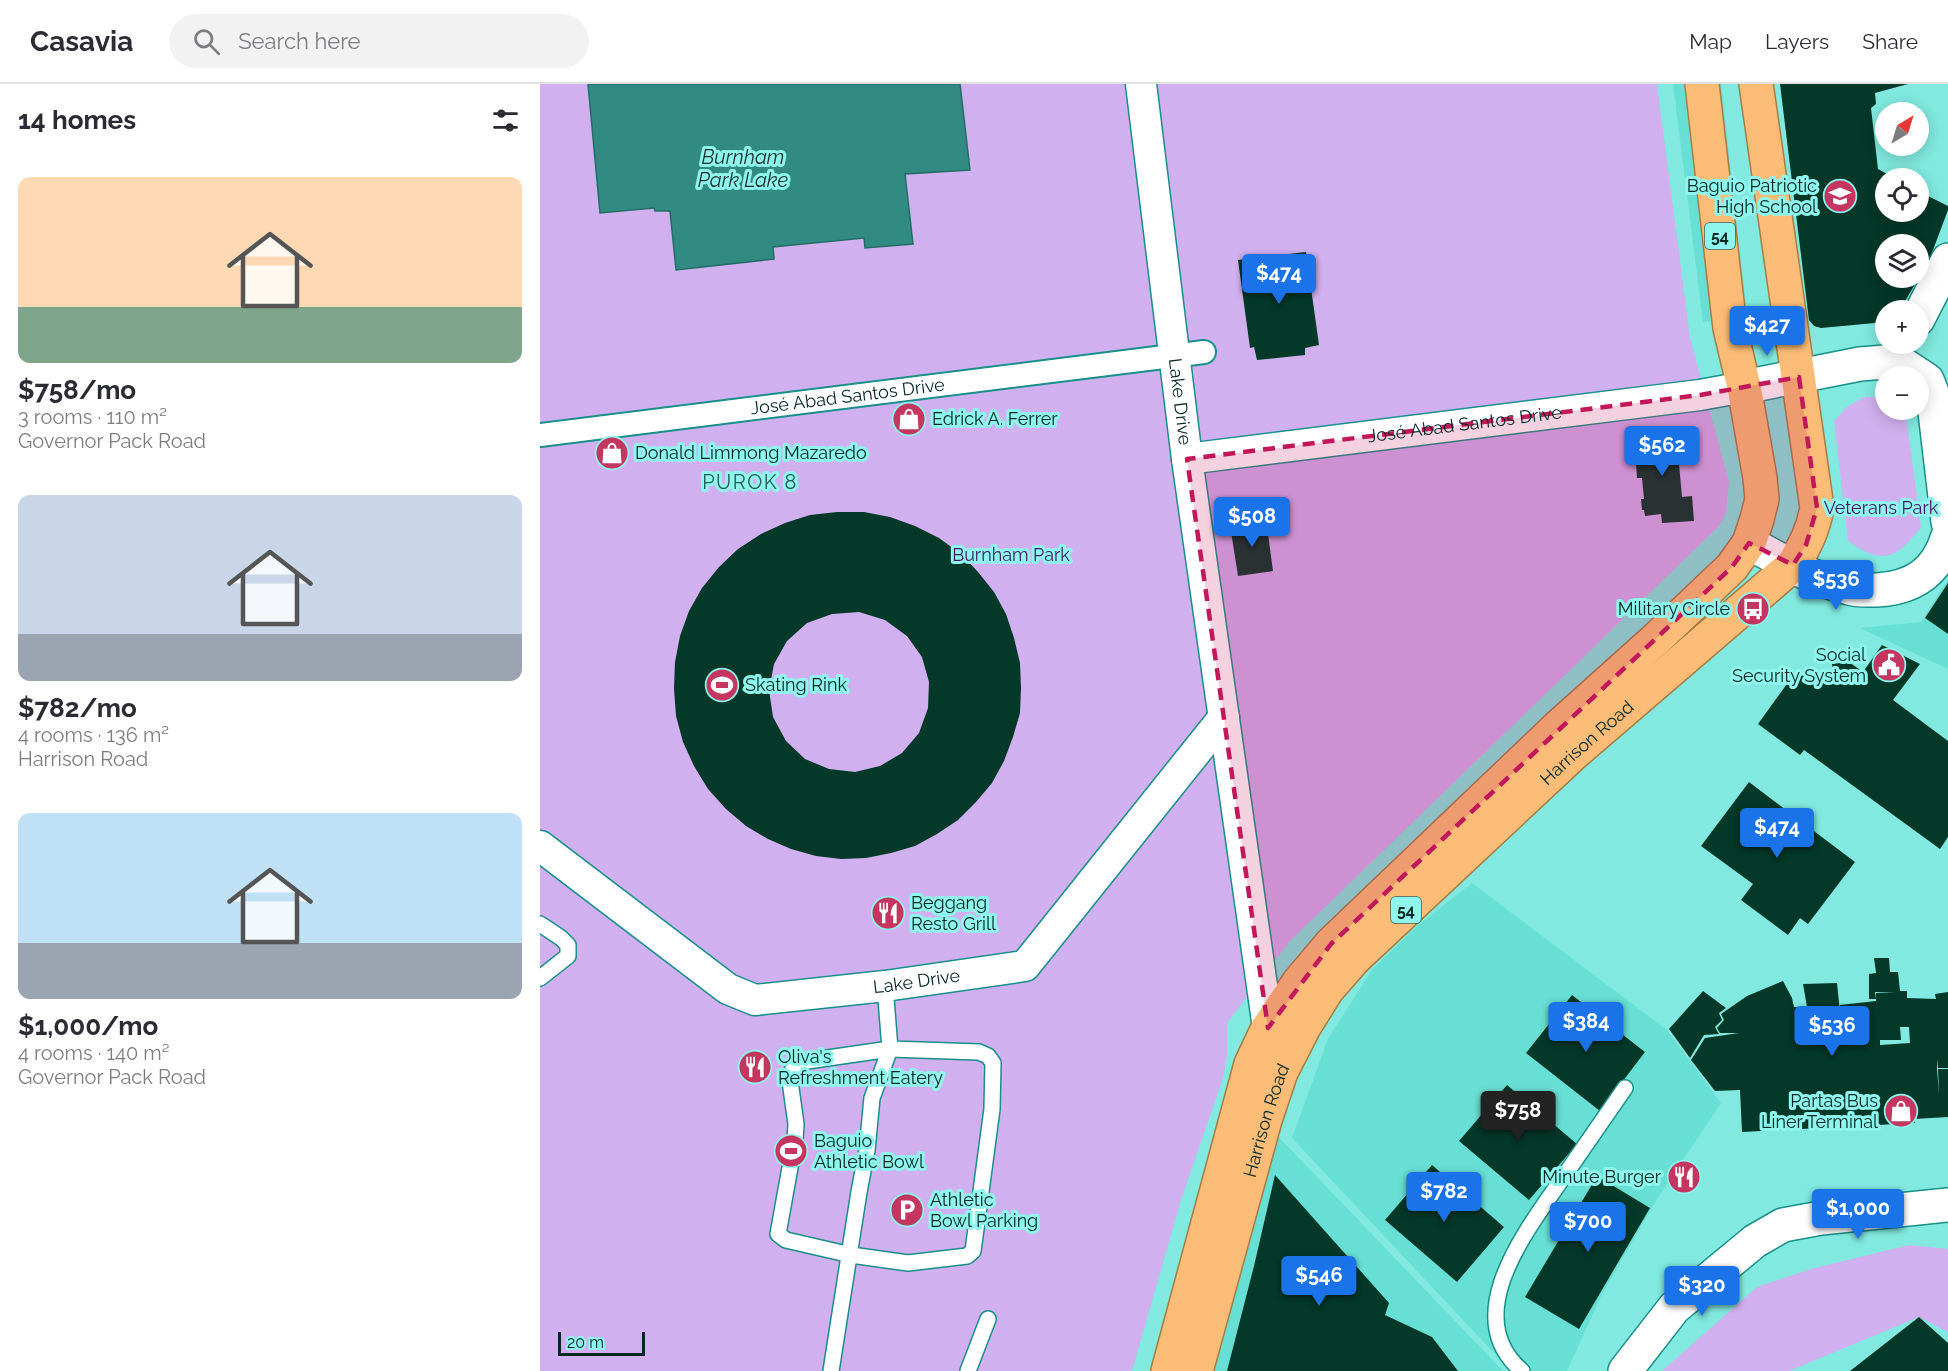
<!DOCTYPE html>
<html lang="en">
<head>
<meta charset="utf-8">
<style>
	body { margin:0; font-family:Raleway,sans-serif; background:#f2f2f3; color:#2b2b33; height:100vh; display:flex; flex-direction:column; font-size:22px; white-space:nowrap }
	* { box-sizing:border-box; margin:0 }
	p { font-size:20px; color:#7c7c81 }
	.icon { flex:none; width:33px; height:33px; fill:none; stroke:currentColor; stroke-width:2; stroke-linecap:round; stroke-linejoin:round }
	.map { position:relative; flex:1; overflow:hidden }
	.sheet { display:flex; flex-direction:column; background:#fff; width:540px }
	.sheet>* { flex:none }
	.needle { width:39px; rotate:38deg }
	.buttons { position:absolute; left:1335px; top:18px; display:grid; gap:12px }
	.buttons a { display:grid; place-items:center; width:54px; height:54px; border-radius:50%; background:#fff; box-shadow:0 3px 15px #0003; font-size:30px }
	.scale { position:absolute; left:18px; bottom:15px; width:87px; box-sizing:border-box; padding-left:6px; border:3px solid #052825; border-top:0; font-size:16px; line-height:21px; white-space:nowrap; color:#052825; -webkit-text-stroke:4px #8ef6ec; paint-order:stroke }
	.price { position:absolute; translate:-50% -51px; padding:0 14px; border-radius:6px; background:#1a73e8; color:#fff; font-size:20px; line-height:39px; filter:drop-shadow(0 2px 3px #0008) }
	.price::after { content:''; position:absolute; left:50%; top:36px; width:18px; height:14px; margin-left:-9px; background:inherit; clip-path:polygon(0 0,100% 0,50% 100%) }
	.price.current { background:#222; color:#fff }
	ul { padding:0; list-style:none }
	li { display:grid; align-content:center; gap:12px; height:318px; padding:0 18px }
	li span { display:grid; place-items:center; height:186px; border-radius:12px; color:#555 }
	li>.icon { margin-inline-start:auto }
	span .icon { width:108px; height:108px; fill:#fffc; stroke-width:1 }
	li b { font-size:26px }
	h2 { display:flex; justify-content:space-between; align-items:center; height:72px; padding:0 18px; font-size:26px }
	header { display:flex; align-items:center; gap:36px; box-sizing:border-box; height:84px; padding:0 30px; background:#fff; border-bottom:2px solid #e1e1e2 }
	header strong { font-size:28px }
	nav { display:flex; gap:33px; margin-inline-start:auto; font-size:21px }
	.search { width:420px; height:54px; background:#f2f2f3; display:flex; align-items:center; gap:15px; box-sizing:border-box; padding:0 21px; border-radius:33px; color:#7c7c81; font-size:22px }
	main { display:flex; flex:1; min-height:0 }
	.map>svg:first-child { display:block }
	.built { fill:#68dfd4 }
	.green { fill:#d0b0ef }
	.water { fill:#328b83; stroke:#246d67; stroke-width:1.5 }
	.building { fill:#043829; fill-rule:evenodd }
	.lines { fill:none; stroke-linecap:round; stroke-linejoin:round }
	.service-casing { stroke:#179088; stroke-width:18 }
	.pedestrian-casing { stroke:#179088; stroke-width:26 }
	.minor-casing { stroke:#179088; stroke-width:33 }
	.tertiary-casing { stroke:#179088; stroke-width:36 }
	.trunk-casing { stroke:#a47e44; stroke-width:36 }
	.service { stroke:#fff; stroke-width:15 }
	.pedestrian { stroke:#fff; stroke-width:22 }
	.minor { stroke:#fff; stroke-width:30 }
	.tertiary { stroke:#fff; stroke-width:33 }
	.trunk { stroke:#fabc76; stroke-width:33 }
	.marked { fill:#c2185b; fill-opacity:0.2; stroke:#c2185b; stroke-width:4.5; stroke-dasharray:12 8; stroke-linejoin:round }
	.labels { text-anchor:middle; stroke-width:6; stroke-linejoin:round; paint-order:stroke }
	.shield { fill:#8ef6ec; stroke:#2e6661; stroke-width:1.5 }
	.shield-label { font-size:16px; font-weight:bold; fill:#052825 }
	.poi-label { font-size:18px; fill:#052825; stroke:#8ef6ec; text-anchor:start }
	.street-label { font-size:18px; fill:#052825; stroke:#8ef6ec }
	.park-label { font-size:18px; fill:#451466; stroke:#8ef6ec }
	.water-label { font-size:20px; font-style:italic; fill:#1a2f2d; stroke:#8ef6ec }
	.neighbourhood-label { font-size:20px; letter-spacing:1.5px; fill:#255d58; stroke:#8ef6ec }
</style>
</head>
<body>
<header>
<strong>Casavia</strong>
<div class="search"><svg class="icon" aria-label="search" viewBox="0 0 24 24"><circle cx="10" cy="10" r="6"/><path d="M15 15l6 6"/></svg>Search here</div>
<nav><a>Map</a><a>Layers</a><a>Share</a></nav>
</header>
<main>
<section class="sheet">
<h2>14 homes<svg class="icon" aria-label="filters" viewBox="0 0 24 24"><path d="M4 7h16M4 17h16"/><circle cx="9" cy="7" r="2"/><circle cx="15" cy="17" r="2"/></svg></h2>
<ul>
<li><span style="background:linear-gradient(#ffd9b3 70%,#7fa58c 0)"><svg class="icon" aria-label="home" viewBox="0 0 24 24"><path d="M3 11l9-7 9 7M6 9v11h12V9"/></svg></span><div><b>$758/mo</b><p>3 rooms · 110 m²</p><p>Governor Pack Road</p></div></li>
<li><span style="background:linear-gradient(#c9d6e8 75%,#9aa5b1 0)"><svg class="icon" aria-label="home" viewBox="0 0 24 24"><path d="M3 11l9-7 9 7M6 9v11h12V9"/></svg></span><div><b>$782/mo</b><p>4 rooms · 136 m²</p><p>Harrison Road</p></div></li>
<li><span style="background:linear-gradient(#bfe0f5 70%,#9aa5b1 0)"><svg class="icon" aria-label="home" viewBox="0 0 24 24"><path d="M3 11l9-7 9 7M6 9v11h12V9"/></svg></span><div><b>$1,000/mo</b><p>4 rooms · 140 m²</p><p>Governor Pack Road</p></div></li>
</ul>
</section>
<div class="map">
<svg width="1408" height="1287" viewBox="0 0 1408 1287">
	<rect width="100%" height="100%" fill="#81e9df"/>
	<path class="built" d="M 1133,0 L 1181,0 L 1207,233 L 1163,238 Z
		M 1408,495 L 1408,585 L 1320,544 L 1381,538 Z
		M 932,799 L 1127,946 L 1181,1019 L 1115,1118 L 1062,1210 L 1027,1287 L 971,1287 L 752,1054 L 788,955 L 832,886 L 876,843 Z
		M 734,1048 L 963,1287 L 670,1287 Z"/>
	<path class="green" d="M 0,0 L 1117,0 L 1150,254 L 1189,398 L 1186,429 L 1179,442 L 750,857 L 687,939 L 687,971 L 683,994 L 641,1116 L 592,1287 L 0,1287 Z
		M 1324,313 L 1344,313 L 1346,326 L 1359,326 L 1366,331 L 1381,443 C 1356,475 1343,482 1308,457 L 1294,337 L 1307,323 Z
		M 1369,1161 L 1408,1165 L 1408,1248 L 1379,1233 L 1249,1287 L 1122,1287 L 1217,1203 L 1271,1185 Z"/>
	<path class="water" d="M 48,0 L 420,0 L 430,86 L 365,90 L 373,160 L 325,164 L 324,154 L 233,163 L 234,175 L 136,186 L 130,127 L 115,127 L 114,124 L 60,129 Z"/>
	<path class="building" d="M 1240,0 L 1368,0 L 1335,9 L 1336,20 L 1331,24 L 1338,85 L 1354,94 L 1346,94 L 1346,128 L 1378,128 L 1378,107 L 1408,122 L 1408,126 L 1390,174 L 1360,226 L 1346,226 L 1346,238 L 1281,244 L 1274,242 L 1269,236 ZM 1346,160 L 1378,160 L 1378,194 L 1346,194 Z
		M 766,168 L 779,261 L 765,264 L 765,271 L 717,276 L 714,263 L 710,264 L 698,176 Z
		M 1136,347 L 1142,413 L 1152,412 L 1154,437 L 1122,439 L 1121,430 L 1105,432 L 1104,426 L 1102,426 L 1101,415 L 1104,415 L 1102,394 L 1097,394 L 1094,350 Z
		M 297,428 L 324,428 L 350,433 L 375,442 L 399,454 L 421,470 L 438,488 L 454,508 L 466,530 L 474,554 L 480,579 L 481,604 L 480,629 L 473,653 L 464,677 L 452,699 L 436,718 L 418,736 L 397,750 L 375,762 L 351,769 L 326,774 L 301,775 L 276,772 L 251,765 L 228,755 L 206,742 L 186,725 L 168,705 L 154,682 L 143,658 L 136,632 L 134,605 L 135,578 L 140,552 L 149,527 L 162,504 L 179,483 L 198,465 L 221,450 L 245,439 L 270,431 ZM 319,528 L 345,536 L 367,552 L 382,573 L 389,598 L 388,624 L 379,649 L 362,669 L 340,682 L 315,688 L 289,685 L 265,675 L 246,657 L 233,633 L 229,606 L 234,580 L 247,557 L 267,539 L 292,530 Z
		M 726,435 L 733,487 L 698,492 L 690,441 Z
		M 1408,499 L 1408,550 L 1385,534 Z
		M 1342,561 L 1380,580 L 1353,616 L 1408,657 L 1408,753 L 1400,765 L 1264,666 L 1260,671 L 1218,640 L 1252,593 L 1293,587 L 1292,580 L 1309,578 L 1323,588 Z
		M 1209,698 L 1315,778 L 1268,840 L 1260,834 L 1248,851 L 1201,816 L 1213,800 L 1161,762 Z
		M 1334,874 L 1349,874 L 1350,888 L 1358,888 L 1360,907 L 1367,907 L 1367,914 L 1396,915 L 1395,910 L 1408,908 L 1408,984 L 1398,984 L 1397,975 L 1397,985 L 1399,1010 L 1398,985 L 1408,985 L 1408,1033 L 1374,1035 L 1375,1039 L 1202,1048 L 1200,1006 L 1175,1007 L 1151,976 L 1165,954 L 1199,949 L 1180,949 L 1177,944 L 1184,936 L 1181,930 L 1207,912 L 1243,897 L 1252,914 L 1254,923 L 1267,923 L 1263,900 L 1297,899 L 1302,947 L 1300,921 L 1336,917 L 1336,909 L 1355,908 L 1335,908 L 1336,915 L 1329,915 L 1329,890 L 1336,889 ZM 1360,943 L 1369,943 L 1370,959 L 1340,961 L 1340,956 L 1361,956 Z
		M 1163,907 L 1186,924 L 1179,929 L 1182,936 L 1175,943 L 1179,950 L 1164,951 L 1150,974 L 1129,945 Z
		M 1032,911 L 1105,968 L 1060,1027 L 986,969 Z
		M 967,1001 L 1037,1060 L 989,1116 L 919,1057 Z
		M 892,1081 L 964,1143 L 917,1198 L 845,1136 Z
		M 735,1091 L 849,1219 L 845,1231 L 892,1253 L 918,1287 L 687,1287 L 714,1182 Z
		M 1057,1092 L 1110,1124 L 1039,1245 L 985,1213 Z
		M 1379,1233 L 1408,1259 L 1408,1287 L 1310,1287 Z"/>
	<g class="lines">
		<g class="service-casing">
			<path id="service" d="M 0,840 L 21,854 L 28,861 L 28,872 L 0,894
				M 350,965 L 439,968 L 448,972 L 453,979 L 452,1025 L 433,1167 L 427,1172 L 368,1179 L 311,1171 L 246,1156 L 238,1150 L 255,1056 L 256,1040 L 250,997 L 252,987 L 258,980 L 267,977 Z
				M 291,1287 L 319,1108 L 327,1066 L 332,1014 L 350,965 L 345,902
				M 428,1287 L 448,1235
				M 982,1287 C 918,1232 987,1146 1022,1095 C 1043,1065 1064,1034 1085,1004"/>
		</g>
		<g class="pedestrian-casing">
			<g id="pedestrian">
				<path id="s1" d="M 0,351 L 664,268"/>
			</g>
		</g>
		<g class="minor-casing">
			<g id="minor">
				<path id="s2" d="M 601,0 L 647,375 L 728,944"/>
				<path id="s3" d="M 647,375 L 1160,311 L 1204,303"/>
				<path id="s4" d="M 0,762 L 188,905 L 215,916 L 345,902 L 485,882 L 684,633"/>
			</g>
		</g>
		<g class="tertiary-casing">
			<path id="tertiary" d="M 1378,235 L 1408,176
				M 1358,277 L 1387,296 L 1393,311 L 1408,438
				M 1204,303 L 1320,280 L 1358,277
				M 1209,459 C 1241,476 1274,496 1309,504 C 1318,507 1328,506 1337,506 C 1374,504 1397,488 1408,452
				M 1085,1287 L 1134,1224 L 1215,1157 L 1243,1141 L 1281,1134 L 1408,1121"/>
		</g>
		<g class="trunk-casing">
			<g id="trunk">
				<path d="M 628,1287 L 711,980 L 728,944 L 759,898 L 791,860 L 1017,644 L 1114,557 L 1192,483 L 1209,459 L 1217,435 L 1222,415 L 1220,394 L 1204,303 L 1190,244 L 1162,0"/>
				<path id="s5" d="M 656,1287 L 725,1036 L 741,988 L 764,943 L 787,906 L 815,874 L 1032,671 L 1253,481 C 1265,462 1273,446 1277,424 L 1216,0"/>
			</g>
		</g>
		<use href="#service" class="service"/>
		<use href="#pedestrian" class="pedestrian"/>
		<use href="#minor" class="minor"/>
		<use href="#tertiary" class="tertiary"/>
		<use href="#trunk" class="trunk"/>
	</g>
	<path class="marked" d="M 1259,293 L 1277,424 L 1266,461 L 1253,481 L 1209,459 L 1192,483 L 791,860 L 728,944 L 647,375 L 1160,311 Z"/>
	<defs>
		<g id="school-disc" transform="scale(1.725)"><circle r="9.5" fill="#c43660" stroke="#8ef6ec"/><path d="M0-5L7-2L0 1L-7-2ZM-4 1L0 2.5L4 1V4Q0 6-4 4Z" fill="#fff"/></g>
		<g id="shop-disc" transform="scale(1.725)"><circle r="9.5" fill="#c43660" stroke="#8ef6ec"/><path d="M-5-2.5h2.3a2.7 3.5 0 0 1 5.4 0H5L5.5 6h-11ZM-1.5-2.5h3a1.5 2.3 0 0 0-3 0Z" fill="#fff"/></g>
		<g id="bus-disc" transform="scale(1.725)"><circle r="9.5" fill="#c43660" stroke="#8ef6ec"/><path d="M-5-6H5V4H4V6H2V4H-2V6H-4V4H-5ZM-3.5-4V0h7V-4ZM-3.5 1.2v1.5H-2V1.2ZM2 1.2v1.5H3.5V1.2Z" fill="#fff"/></g>
		<g id="civic-disc" transform="scale(1.725)"><circle r="9.5" fill="#c43660" stroke="#8ef6ec"/><path d="M-.6-6.5H3V-4.5H.6V-3L4-1V1h2V6H-6V1h2V-1L-.6-3ZM-1.2 2.5V6h2.4V2.5Z" fill="#fff"/></g>
		<g id="stadium-disc" transform="scale(1.725)"><circle r="9.5" fill="#c43660" stroke="#8ef6ec"/><path d="M0-5a6.5 5 0 1 0 0 10a6.5 5 0 1 0 0-10ZM-3.5-1.8h7v3.6h-7Z" fill="#fff"/></g>
		<g id="restaurant-disc" transform="scale(1.725)"><circle r="9.5" fill="#c43660" stroke="#8ef6ec"/><path d="M-5-6h1v4h1v-4h1v4h1v-4h1v5L-1.5 .5V6h-2V.5L-5-1ZM5-6V6H3V1.5H1.5Q1.5-4 5-6Z" fill="#fff"/></g>
		<g id="parking-disc" transform="scale(1.725)"><circle r="9.5" fill="#c43660" stroke="#8ef6ec"/><path d="M-3.5-5.5H1a3.5 3.5 0 0 1 0 7H-1V5.5H-3.5ZM-1-3.4V-.6H.8a1.4 1.4 0 0 0 0-2.8Z" fill="#fff"/></g>
	</defs>
	<g fill-rule="evenodd">
		<use href="#school-disc" x="1300" y="112"/>
		<use href="#shop-disc" x="369" y="335"/>
		<use href="#shop-disc" x="72" y="369"/>
		<use href="#bus-disc" x="1213" y="525"/>
		<use href="#civic-disc" x="1349" y="581"/>
		<use href="#stadium-disc" x="182" y="601"/>
		<use href="#restaurant-disc" x="348" y="829"/>
		<use href="#restaurant-disc" x="215" y="983"/>
		<use href="#shop-disc" x="1361" y="1027"/>
		<use href="#stadium-disc" x="251" y="1067"/>
		<use href="#restaurant-disc" x="1144" y="1093"/>
		<use href="#parking-disc" x="367" y="1126"/>
	</g>
	<g class="labels">
		<g class="shield">
			<rect x="1165" y="139" width="30" height="26" rx="4.5"/>
			<rect x="851" y="813" width="30" height="26" rx="4.5"/>
		</g>
		<g class="shield-label">
			<text x="1180" y="158">54</text>
			<text x="866" y="832">54</text>
		</g>
		<g class="poi-label">
			<text x="1277" y="108" text-anchor="end">Baguio Patriotic<tspan x="1277" dy="21">High School</tspan></text>
			<text x="392" y="341">Edrick A. Ferrer</text>
			<text x="95" y="375">Donald Limmong Mazaredo</text>
			<text x="1190" y="531" text-anchor="end">Military Circle</text>
			<text x="1326" y="577" text-anchor="end">Social<tspan x="1326" dy="21">Security System</tspan></text>
			<text x="205" y="607">Skating Rink</text>
			<text x="371" y="825">Beggang<tspan x="371" dy="21">Resto Grill</tspan></text>
			<text x="238" y="979">Oliva's<tspan x="238" dy="21">Refreshment Eatery</tspan></text>
			<text x="1338" y="1023" text-anchor="end">Partas Bus<tspan x="1338" dy="21">Liner Terminal</tspan></text>
			<text x="274" y="1063">Baguio<tspan x="274" dy="21">Athletic Bowl</tspan></text>
			<text x="1121" y="1099" text-anchor="end">Minute Burger</text>
			<text x="390" y="1122">Athletic<tspan x="390" dy="21">Bowl Parking</tspan></text>
		</g>
		<g class="street-label">
			<text dy="6" stroke="none"><textPath href="#s1" startOffset="310">José Abad Santos Drive</textPath></text>
			<text dy="6" stroke="none"><textPath href="#s2" startOffset="320">Lake Drive</textPath></text>
			<text dy="6" stroke="none"><textPath href="#s3" startOffset="280">José Abad Santos Drive</textPath></text>
			<text dy="6" stroke="none"><textPath href="#s5" startOffset="764">Harrison Road</textPath></text>
			<text dy="6" stroke="none"><textPath href="#s4" startOffset="428">Lake Drive</textPath></text>
			<text dy="6" stroke="none"><textPath href="#s5" startOffset="260">Harrison Road</textPath></text>
		</g>
		<g class="park-label">
			<text x="1341" y="430">Veterans Park</text>
			<text x="471" y="477">Burnham Park</text>
		</g>
		<g class="water-label">
			<text x="203" y="80">Burnham<tspan x="203" dy="23">Park Lake</tspan></text>
		</g>
		<g class="neighbourhood-label">
			<text x="210" y="405">PUROK 8</text>
		</g>
	</g>
</svg>
<div class="buttons">
<a><svg class="needle" viewBox="-14 -14 28 28"><path d="M0-13l5 13h-10z" fill="#e53935"/><path d="M0 13l5-13h-10z" fill="#7c7c81"/></svg></a>
<a><svg class="icon" aria-label="locate" viewBox="0 0 24 24"><circle cx="12" cy="12" r="6"/><path d="M12 2v4M12 18v4M2 12h4M18 12h4"/></svg></a>
<a><svg class="icon" aria-label="layers" viewBox="0 0 24 24"><path d="M12 4l9 5-9 5-9-5zM3 14l9 5 9-5"/></svg></a>
<a>+</a>
<a>−</a>
</div>
<div class="scale">20 m</div>
<b class="price" style="left:739px;top:221px">$474</b>
<b class="price" style="left:1227px;top:273px">$427</b>
<b class="price" style="left:1122px;top:393px">$562</b>
<b class="price" style="left:712px;top:464px">$508</b>
<b class="price" style="left:1296px;top:527px">$536</b>
<b class="price" style="left:1237px;top:775px">$474</b>
<b class="price" style="left:1046px;top:969px">$384</b>
<b class="price" style="left:1292px;top:973px">$536</b>
<b class="price current" style="left:978px;top:1058px">$758</b>
<b class="price" style="left:904px;top:1139px">$782</b>
<b class="price" style="left:1318px;top:1156px">$1,000</b>
<b class="price" style="left:1048px;top:1169px">$700</b>
<b class="price" style="left:779px;top:1223px">$546</b>
<b class="price" style="left:1162px;top:1233px">$320</b>
</div>
</main>
</body>
</html>
